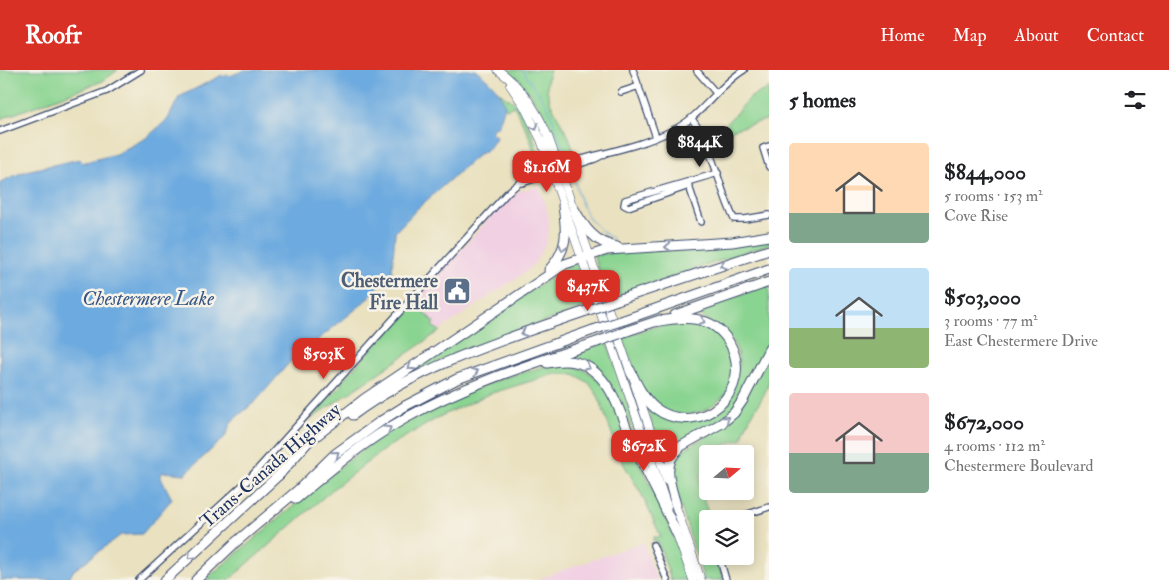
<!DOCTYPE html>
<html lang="en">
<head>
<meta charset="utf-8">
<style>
	body { margin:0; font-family:"IM FELL Double Pica",serif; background:#f2f2f2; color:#202124; height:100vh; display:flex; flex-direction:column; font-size:19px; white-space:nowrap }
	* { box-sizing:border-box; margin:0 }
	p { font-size:16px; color:#757577 }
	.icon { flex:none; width:28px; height:28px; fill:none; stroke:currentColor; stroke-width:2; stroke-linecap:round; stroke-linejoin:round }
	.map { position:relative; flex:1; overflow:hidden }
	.panel { display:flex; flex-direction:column; background:#fff; width:400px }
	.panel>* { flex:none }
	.needle { width:32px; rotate:71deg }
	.tools { position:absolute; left:699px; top:375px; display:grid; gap:10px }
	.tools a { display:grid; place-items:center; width:55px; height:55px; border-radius:5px; background:#fff; box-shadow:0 2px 12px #0003; font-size:25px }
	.price { position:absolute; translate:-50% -42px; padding:0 11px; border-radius:10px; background:#d93025; color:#fff; font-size:16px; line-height:32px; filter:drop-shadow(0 1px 2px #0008) }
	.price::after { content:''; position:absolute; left:50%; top:30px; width:15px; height:11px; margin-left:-8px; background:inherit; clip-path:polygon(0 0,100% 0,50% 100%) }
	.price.current { background:#222; color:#fff }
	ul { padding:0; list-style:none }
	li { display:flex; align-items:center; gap:15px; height:125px; padding:0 20px }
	li span { display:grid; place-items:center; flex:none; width:140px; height:100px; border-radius:5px; color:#555 }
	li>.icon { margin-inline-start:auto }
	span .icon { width:60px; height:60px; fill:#fffc; stroke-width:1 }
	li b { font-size:21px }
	h2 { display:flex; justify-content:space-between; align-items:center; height:60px; padding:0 20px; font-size:21px }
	header { display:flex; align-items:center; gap:30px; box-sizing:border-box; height:70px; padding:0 25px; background:#d93025; color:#fff }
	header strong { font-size:24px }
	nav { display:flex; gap:28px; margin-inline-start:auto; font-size:18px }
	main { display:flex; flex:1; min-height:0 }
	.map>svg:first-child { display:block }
	.built { fill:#f1d0e3 }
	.green { fill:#8ad491; stroke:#528278 }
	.water { fill:#6daadf; stroke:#446c9e }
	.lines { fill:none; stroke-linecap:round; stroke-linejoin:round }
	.stream { stroke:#6daadf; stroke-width:1 }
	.minor-casing { stroke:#3a4a6d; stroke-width:8 }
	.major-casing { stroke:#3a4a6d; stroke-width:9 }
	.highway-casing { stroke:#3a4a6d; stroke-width:11 }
	.minor { stroke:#fff; stroke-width:5.5 }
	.major { stroke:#fff; stroke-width:8 }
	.highway { stroke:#fff; stroke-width:9 }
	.highway-bridge-casing { stroke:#3a4a6d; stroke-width:11; stroke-linecap:butt }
	.highway-bridge { stroke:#fff; stroke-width:9 }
	.oneway { stroke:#8d97ae }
	.labels { text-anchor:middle; stroke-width:5; stroke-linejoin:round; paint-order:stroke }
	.service-label { font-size:19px; font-weight:bold; fill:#4e5e75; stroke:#f7f3e8; text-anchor:end }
	.street-label { font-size:19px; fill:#1b2f5e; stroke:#f7f3e8 }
	.water-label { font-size:20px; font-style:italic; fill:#345485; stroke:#f7f3e8 }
</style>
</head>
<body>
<header>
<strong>Roofr</strong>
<nav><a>Home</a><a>Map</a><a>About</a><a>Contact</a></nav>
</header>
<main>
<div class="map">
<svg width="769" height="510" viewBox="0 0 769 510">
	<rect width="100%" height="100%" fill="#f7f3e8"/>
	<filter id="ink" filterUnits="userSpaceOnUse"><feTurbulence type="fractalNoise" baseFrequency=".02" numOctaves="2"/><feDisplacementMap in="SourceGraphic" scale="10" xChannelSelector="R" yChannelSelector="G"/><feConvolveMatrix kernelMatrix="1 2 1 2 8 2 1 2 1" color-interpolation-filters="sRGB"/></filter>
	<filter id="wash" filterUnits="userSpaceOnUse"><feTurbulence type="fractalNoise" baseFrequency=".0096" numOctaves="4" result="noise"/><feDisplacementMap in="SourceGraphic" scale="20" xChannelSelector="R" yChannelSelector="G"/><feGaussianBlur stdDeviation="1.12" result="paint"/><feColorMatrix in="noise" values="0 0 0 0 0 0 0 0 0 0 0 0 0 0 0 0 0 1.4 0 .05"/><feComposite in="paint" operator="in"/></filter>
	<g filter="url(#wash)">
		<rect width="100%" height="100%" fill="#e9e1bf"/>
		<path class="built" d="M 539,116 L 546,134 L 549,150 L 549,159 L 546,173 L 535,193 L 527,201 L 440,260 L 433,256 L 435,252 L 414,233 L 507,128 L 516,122 Z
			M 643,472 L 657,510 L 535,510 Z"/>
		<path class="green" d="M 0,0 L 118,0 L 103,11 L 0,49 Z
			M 508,0 L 550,0 C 535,36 581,64 571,88 L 567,88 L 561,84 L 542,42 L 530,24 Z
			M 769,18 L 769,49 L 732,60 L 712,75 L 709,69 L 722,58 L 751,27 Z
			M 500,22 C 505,28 514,30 518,36 C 526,46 544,87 537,97 C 534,101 527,103 523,105 L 519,100 L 530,88 L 529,85 L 531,87 L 534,85 C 532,67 522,52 514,36 L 507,39 L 504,38 Z
			M 769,170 L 769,174 L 609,229 L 594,187 L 599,184 L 754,173 Z
			M 580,194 L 594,234 L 454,284 L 411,305 L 409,304 L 569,195 Z
			M 769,215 L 769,272 L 741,329 L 723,348 L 667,379 L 660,378 L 646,336 L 646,332 L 674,349 L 718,341 L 739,295 L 737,280 L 731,269 L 704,248 L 689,242 Z
			M 414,233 L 434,252 L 432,256 L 440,261 L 308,351 L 341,315 L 342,311 Z
			M 690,251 C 722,258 743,288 728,320 C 725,326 718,332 712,336 C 691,350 664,347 648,326 C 635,309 629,286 622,267 L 661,255 Z
			M 607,272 L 650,396 L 648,397 C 636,370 615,309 592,294 C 583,289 575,289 566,286 Z
			M 769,287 C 769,294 769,304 769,311 C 765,330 744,351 742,369 L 726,374 L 718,384 L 708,384 L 707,395 L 700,406 L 700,418 L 710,449 L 704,452 L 707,460 L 708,486 L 716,486 L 723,510 L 704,510 L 671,405 L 674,388 L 681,381 L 729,353 Z
			M 554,294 C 581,297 588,298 607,319 L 673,465 L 689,510 L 671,510 L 658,472 L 653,471 L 654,467 L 661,467 L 642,425 L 622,391 L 598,326 L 589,313 L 574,304 L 554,304 L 489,324 L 441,346 L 386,378 L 334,418 L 229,510 L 205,510 L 345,393 L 386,363 L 449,330 L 506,307 Z"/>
		<path class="water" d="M 245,0 L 476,0 C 489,10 500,20 505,36 L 498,57 L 494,56 L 491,63 L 496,66 C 495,73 485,83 479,84 L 418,138 L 395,162 L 392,202 L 361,235 L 289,293 L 257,330 L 232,351 L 225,367 L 185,404 L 163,402 L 160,406 L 172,429 L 142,464 L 121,465 L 74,500 L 68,510 L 0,510 L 0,112 L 26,101 L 80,89 L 82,93 L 116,84 L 146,68 L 168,49 L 179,27 L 222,5 L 224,7 L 228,4 L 230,6 Z"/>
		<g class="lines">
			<path class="stream" d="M 522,0 L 543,29 L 549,40 L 566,85
				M 574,107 C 582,139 585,151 613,169"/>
		</g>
	</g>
	<g filter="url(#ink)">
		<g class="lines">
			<g class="minor-casing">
				<path id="minor" d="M 633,0 L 656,67
					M 697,1 L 716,23
					M 621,22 L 639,16
					M 692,49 C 714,79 718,116 734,149 L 745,149 L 769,145
					M 0,61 L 107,21 L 141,0
					M 769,76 L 763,78 L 769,97
					M 522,113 L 595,89 L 605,84
					M 688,113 L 686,117 L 628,137 L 624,135 L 625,130 L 718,103
					M 688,113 L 701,152
					M 733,449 L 769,437
					M 653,475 L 667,510
					M 719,486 L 726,510
					M 139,510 L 246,412 L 508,122 C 514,117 524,109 530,106 C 537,102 547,100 555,97 C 593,84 635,79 671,61 C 702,47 716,17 744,0"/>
			</g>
			<g class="major-casing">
				<path id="major" d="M 498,0 C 522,17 536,39 548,66 L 631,304
					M 510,15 L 524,36 L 541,70 L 667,436
					M 635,315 L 667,411
					M 674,431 L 701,510
					M 675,459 L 693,510"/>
			</g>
			<g class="highway-casing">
				<path id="highway" d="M 574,139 C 584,157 595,173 617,177
					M 549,200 C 568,179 567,163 563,136
					M 617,230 L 769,180
					M 675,245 L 769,212
					M 624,250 L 769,199
					M 627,261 L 660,250
					M 547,293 C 566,289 583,290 597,304 C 617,322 623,354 635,378 C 649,407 664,435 677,464
					M 630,300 C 636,313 643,328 655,338 C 700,371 757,320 729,272 C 712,243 682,247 654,252
					M 353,345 C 422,294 506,269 586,241
					M 657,381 L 667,382 L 676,379 L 722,353 L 734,343 L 743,330 L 769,279
					M 278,406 L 307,373 L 364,329 L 565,194 L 607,180 L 732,172 L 769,166
					M 296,429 C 330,400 366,370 406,348 C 466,314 532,294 597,272
					M 676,435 C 671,416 661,394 679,379
					M 165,510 L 281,403
					M 196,510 L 236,472 L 298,420 L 335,384 L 381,351 L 405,336 L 457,309 L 593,260"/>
			</g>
			<use href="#minor" class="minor"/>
			<use href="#major" class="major"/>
			<use href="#highway" class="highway"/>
			<g class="highway-bridge-casing">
				<path id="highway-bridge" d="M 586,241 L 617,230
					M 593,260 L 624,250
					M 597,272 L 627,261"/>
			</g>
			<use href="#highway-bridge" class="highway-bridge"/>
		</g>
		<defs><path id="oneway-chevron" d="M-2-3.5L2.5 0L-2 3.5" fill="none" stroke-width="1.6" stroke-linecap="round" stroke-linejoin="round" transform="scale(1.25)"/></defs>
		<g class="oneway">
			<use href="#oneway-chevron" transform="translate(535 57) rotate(66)"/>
			<use href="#oneway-chevron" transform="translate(668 177) rotate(176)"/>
			<use href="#oneway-chevron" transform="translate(563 178) rotate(107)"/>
			<use href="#oneway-chevron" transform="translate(723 195) rotate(162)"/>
			<use href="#oneway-chevron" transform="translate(702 251) rotate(19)"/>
			<use href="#oneway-chevron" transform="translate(524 263) rotate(161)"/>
			<use href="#oneway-chevron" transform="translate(411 297) rotate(146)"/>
			<use href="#oneway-chevron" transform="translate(587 297) rotate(31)"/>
			<use href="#oneway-chevron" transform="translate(475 302) rotate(-22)"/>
			<use href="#oneway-chevron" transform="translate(726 349) rotate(-39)"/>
			<use href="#oneway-chevron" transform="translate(388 359) rotate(-32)"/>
			<use href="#oneway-chevron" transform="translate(336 384) rotate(-39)"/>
			<use href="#oneway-chevron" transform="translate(191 486) rotate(137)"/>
		</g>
	</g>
	<defs>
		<g id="civic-square" transform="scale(1.4375)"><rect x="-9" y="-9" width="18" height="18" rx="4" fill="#5c6f8a" stroke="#f7f3e8"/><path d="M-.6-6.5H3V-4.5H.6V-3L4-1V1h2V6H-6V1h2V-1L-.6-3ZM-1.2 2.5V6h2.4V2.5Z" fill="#fff"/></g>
	</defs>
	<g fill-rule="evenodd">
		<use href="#civic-square" x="457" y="221"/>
	</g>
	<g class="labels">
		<g class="service-label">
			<text x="438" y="217">Chestermere<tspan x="438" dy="22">Fire Hall</tspan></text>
		</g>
		<g class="street-label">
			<text transform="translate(270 395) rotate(-41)" y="7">Trans-Canada Highway</text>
		</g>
		<g class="water-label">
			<text x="148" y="235">Chestermere Lake</text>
		</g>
	</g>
</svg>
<div class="tools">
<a><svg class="needle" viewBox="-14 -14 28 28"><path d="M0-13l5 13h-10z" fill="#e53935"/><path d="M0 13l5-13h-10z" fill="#757577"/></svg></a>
<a><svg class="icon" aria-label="layers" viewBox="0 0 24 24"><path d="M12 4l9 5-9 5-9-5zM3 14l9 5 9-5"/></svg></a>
</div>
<b class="price current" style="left:700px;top:98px">$844K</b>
<b class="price" style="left:547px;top:123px">$1.16M</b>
<b class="price" style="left:588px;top:242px">$437K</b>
<b class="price" style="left:324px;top:310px">$503K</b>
<b class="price" style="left:644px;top:402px">$672K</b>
</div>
<section class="panel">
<h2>5 homes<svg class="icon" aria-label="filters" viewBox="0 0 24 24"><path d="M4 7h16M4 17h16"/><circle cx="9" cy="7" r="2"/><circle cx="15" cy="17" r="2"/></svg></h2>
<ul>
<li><span style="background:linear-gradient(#ffd9b3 70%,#7fa58c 0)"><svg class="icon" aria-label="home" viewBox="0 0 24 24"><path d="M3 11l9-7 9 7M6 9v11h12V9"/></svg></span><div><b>$844,000</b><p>5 rooms · 153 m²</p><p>Cove Rise</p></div></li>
<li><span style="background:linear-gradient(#bfe0f5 60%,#8fb573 0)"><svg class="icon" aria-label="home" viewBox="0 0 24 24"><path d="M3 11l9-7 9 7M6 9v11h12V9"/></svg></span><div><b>$503,000</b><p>3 rooms · 77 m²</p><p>East Chestermere Drive</p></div></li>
<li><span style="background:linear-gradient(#f6c9c9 60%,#7fa58c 0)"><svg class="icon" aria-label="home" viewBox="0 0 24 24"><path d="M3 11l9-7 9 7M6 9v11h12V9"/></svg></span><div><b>$672,000</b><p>4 rooms · 112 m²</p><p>Chestermere Boulevard</p></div></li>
</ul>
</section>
</main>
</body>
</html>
